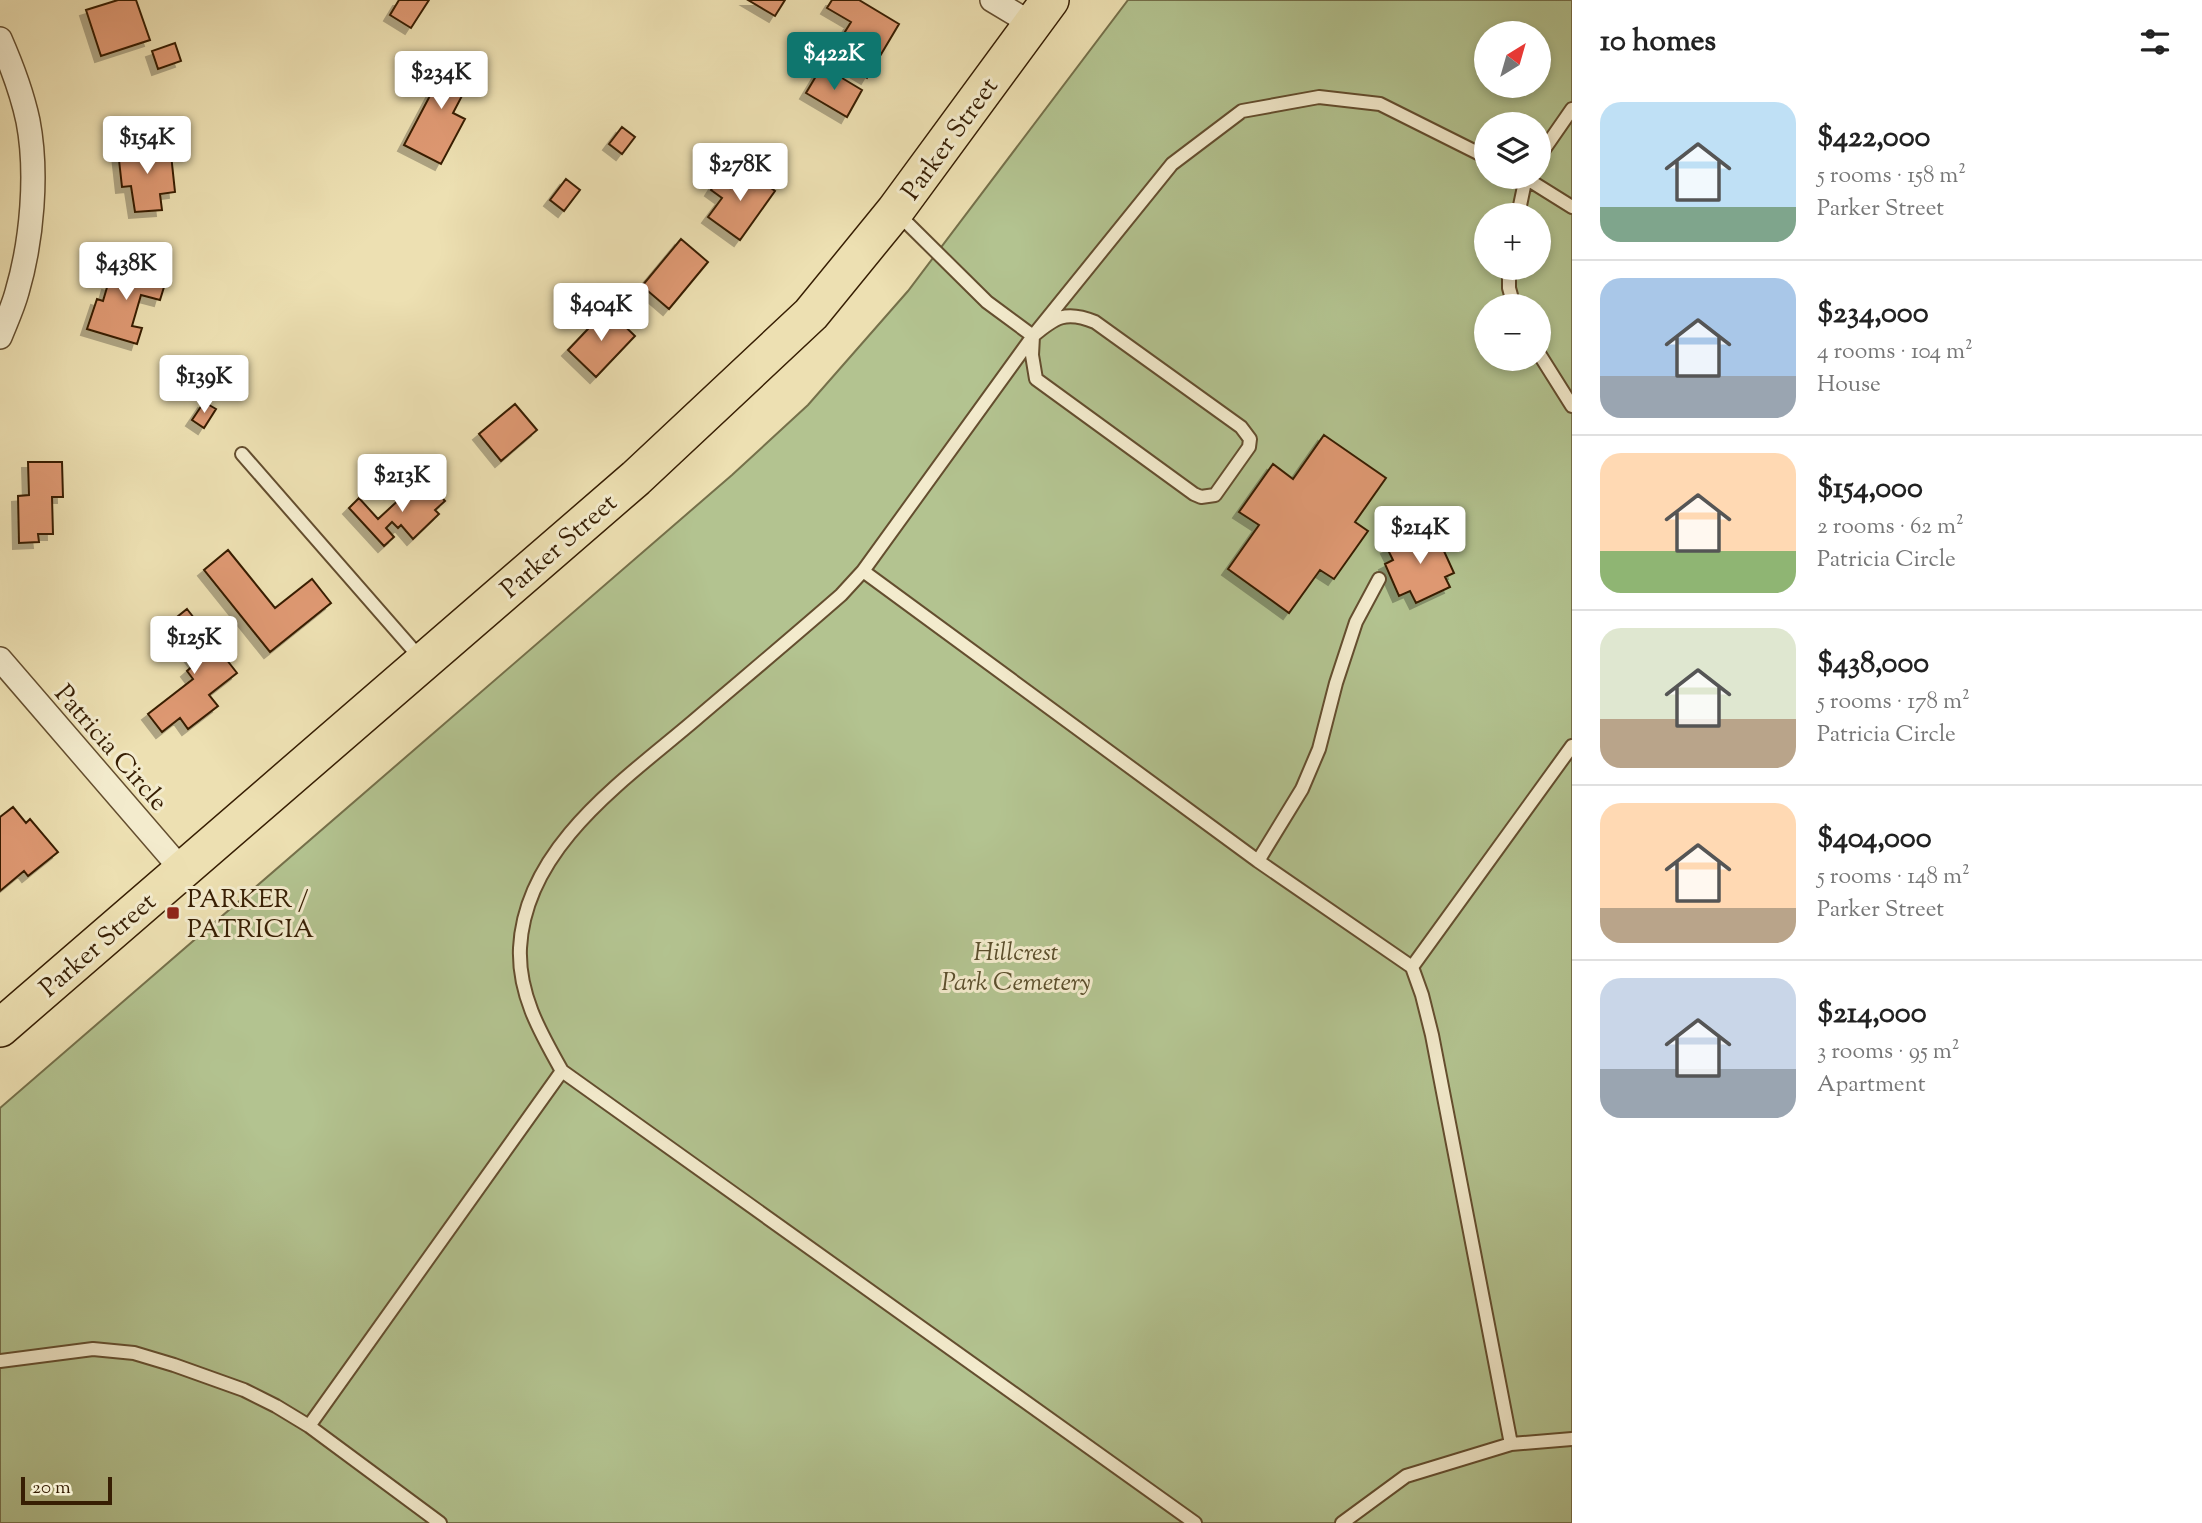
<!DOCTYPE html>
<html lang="en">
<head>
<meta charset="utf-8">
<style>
	body { margin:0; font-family:"Sorts Mill Goudy",serif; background:#f6f6f6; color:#222; height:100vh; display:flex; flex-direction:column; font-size:26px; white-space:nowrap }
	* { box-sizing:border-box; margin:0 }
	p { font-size:23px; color:#767676 }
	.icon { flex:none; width:38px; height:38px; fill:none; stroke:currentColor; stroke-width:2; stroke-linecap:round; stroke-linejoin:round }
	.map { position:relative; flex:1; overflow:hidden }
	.panel { display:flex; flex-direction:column; background:#fff; width:630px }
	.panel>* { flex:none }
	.needle { width:46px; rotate:37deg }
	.controls { position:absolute; left:1474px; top:21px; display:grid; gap:14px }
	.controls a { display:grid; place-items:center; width:77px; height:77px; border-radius:50%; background:#fff; box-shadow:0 4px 10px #0003; font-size:35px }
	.scale { position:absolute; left:21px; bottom:18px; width:91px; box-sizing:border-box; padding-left:7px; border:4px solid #371e03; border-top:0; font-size:19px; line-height:24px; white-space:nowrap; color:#371e03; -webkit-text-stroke:5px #f3ebcd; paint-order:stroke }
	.price { position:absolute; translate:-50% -60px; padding:0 16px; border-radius:7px; background:#fff; color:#222; font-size:23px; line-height:46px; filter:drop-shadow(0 2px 4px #0008) }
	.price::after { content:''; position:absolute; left:50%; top:42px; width:21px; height:16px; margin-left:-10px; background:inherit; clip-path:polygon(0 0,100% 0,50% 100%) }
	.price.current { background:#0f766e; color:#fff }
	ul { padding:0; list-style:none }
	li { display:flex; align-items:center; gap:21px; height:175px; padding:0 28px }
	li+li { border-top:2px solid #e0e0e0 }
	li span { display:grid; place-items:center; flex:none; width:196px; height:140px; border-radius:21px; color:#555 }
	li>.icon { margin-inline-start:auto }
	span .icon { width:84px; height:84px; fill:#fffc; stroke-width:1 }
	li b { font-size:30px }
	h2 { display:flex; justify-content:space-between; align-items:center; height:84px; padding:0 28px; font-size:30px }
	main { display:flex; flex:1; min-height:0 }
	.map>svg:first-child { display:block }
	.green { fill:#b3c390; stroke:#75704a; stroke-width:2; fill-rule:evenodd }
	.building { fill:#df9973; stroke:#371e03; stroke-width:2; filter:url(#shadow) }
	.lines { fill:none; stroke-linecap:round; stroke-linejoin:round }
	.lane-casing { stroke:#644e2f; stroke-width:16 }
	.street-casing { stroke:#644e2f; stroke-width:26 }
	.primary-casing { stroke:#371e03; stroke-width:40 }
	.lane { stroke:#f3ebcd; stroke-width:12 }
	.street { stroke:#f3ebcd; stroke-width:23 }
	.primary { stroke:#ede0b2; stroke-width:37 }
	.poi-dot { fill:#8f2418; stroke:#f3ebcd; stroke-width:2.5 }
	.labels { text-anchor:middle; stroke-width:6; stroke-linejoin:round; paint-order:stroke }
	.street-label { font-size:26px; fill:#371e03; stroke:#f3ebcd }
	.poi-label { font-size:26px; fill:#371e03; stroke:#f3ebcd; text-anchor:start }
	.park-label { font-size:26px; font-style:italic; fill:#5c502d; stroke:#f3ebcd }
</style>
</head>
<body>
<main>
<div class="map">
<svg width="1572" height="1523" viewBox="0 0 1572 1523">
	<defs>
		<filter id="shadow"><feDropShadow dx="-6" dy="6" stdDeviation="0" flood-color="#0004"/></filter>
	</defs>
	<rect width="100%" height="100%" fill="#ede0b2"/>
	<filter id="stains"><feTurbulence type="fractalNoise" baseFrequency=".00286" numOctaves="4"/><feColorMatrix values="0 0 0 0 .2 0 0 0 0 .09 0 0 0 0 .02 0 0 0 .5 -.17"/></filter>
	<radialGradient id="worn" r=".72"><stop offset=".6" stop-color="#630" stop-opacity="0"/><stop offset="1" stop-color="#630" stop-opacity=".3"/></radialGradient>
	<path class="green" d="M 1128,0 L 1572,0 L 1572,1523 L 0,1523 L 0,1108 L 732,475 L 808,405 L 908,291 ZM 1486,33 L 1538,33 L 1538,86 L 1486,86 ZM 1486,124 L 1538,124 L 1538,177 L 1486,177 ZM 1486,215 L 1538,215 L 1538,268 L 1486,268 ZM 1486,306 L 1538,306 L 1538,359 L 1486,359 Z"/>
	<path class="building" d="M 118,0 L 136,0 L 150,40 L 101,56 L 86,10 Z
		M 399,0 L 429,0 L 411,28 L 390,15 Z
		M 748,0 L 785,0 L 775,16 Z
		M 832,0 L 859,0 L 899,24 L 867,78 L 830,56 L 851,22 L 827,8 Z
		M 175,43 L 181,61 L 158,69 L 152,51 Z
		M 447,53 L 476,69 L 453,113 L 465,119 L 441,164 L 404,145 L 433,90 L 429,87 Z
		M 822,66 L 862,90 L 847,117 L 806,93 Z
		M 622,127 L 635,137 L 622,154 L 609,144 Z
		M 170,145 L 175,192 L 160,194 L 162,210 L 135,212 L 131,186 L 122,187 L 118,151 Z
		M 744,168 L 775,191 L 740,240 L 708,217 L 722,198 L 711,190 L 718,179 L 730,188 Z
		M 566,179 L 580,190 L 564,211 L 550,200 Z
		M 681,239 L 708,262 L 669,309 L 642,286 Z
		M 126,261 L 168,274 L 160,300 L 141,295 L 132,326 L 142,328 L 137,344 L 87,329 L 97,299 L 103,301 L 108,284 L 118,287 Z
		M 607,309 L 635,336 L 596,377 L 568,350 Z
		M 204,402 L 216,409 L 204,428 L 192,420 Z
		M 515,404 L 537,430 L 501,461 L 479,434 Z
		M 1324,435 L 1386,478 L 1355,522 L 1368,531 L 1334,579 L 1320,570 L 1289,613 L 1228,569 L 1259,525 L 1239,512 L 1273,464 L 1293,479 Z
		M 28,462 L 62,462 L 63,497 L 52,497 L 53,534 L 38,534 L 39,542 L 19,543 L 18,496 L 29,495 Z
		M 416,484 L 425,495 L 433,488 L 445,501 L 435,510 L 439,514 L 413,539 L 401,525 L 398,528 L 392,522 L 386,528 L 394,537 L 384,546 L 349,508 L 359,498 L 378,519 Z
		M 1433,527 L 1454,573 L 1445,577 L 1450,587 L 1416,603 L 1410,591 L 1399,596 L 1385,564 L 1393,560 L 1387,548 Z
		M 228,550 L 275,608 L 312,579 L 331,603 L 270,652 L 204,570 Z
		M 187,609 L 237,673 L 209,695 L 218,706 L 188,729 L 180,718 L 162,732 L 148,714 L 193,679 L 187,671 L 196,663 L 167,625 Z
		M 13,807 L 26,823 L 30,819 L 58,852 L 28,876 L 24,871 L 0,891 L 0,817 Z"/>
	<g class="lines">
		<g class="lane-casing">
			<path id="lane" d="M 1538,158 L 1572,109
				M 1524,177 L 1572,207
				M 898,214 L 987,302 L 1033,336 L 863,571 L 841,595 C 793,637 744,678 696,719 C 626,779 525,846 520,948 C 518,994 540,1032 562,1071 L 1195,1523
				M 1518,215 L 1526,177
				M 1509,268 L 1509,288 L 1514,306
				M 1033,336 C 1055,317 1066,310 1095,322 L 1241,427 L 1250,439 L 1249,447 L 1215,495 L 1201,497 L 1194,494 L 1036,379 L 1032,355 L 1033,336 L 1172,164 L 1242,111 L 1319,97 L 1380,104 L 1486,157
				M 1538,352 L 1572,406
				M 242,454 L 422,660
				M 863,571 L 1258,861 L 1412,967
				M 1258,861 L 1302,789 L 1319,749 L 1336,683 L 1356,622 L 1379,579
				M 0,1361 L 93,1349 L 134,1353 L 174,1365 L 244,1390 L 276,1406 L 309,1426 L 440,1523
				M 309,1426 L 562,1071
				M 1511,1444 L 1572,1439
				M 1342,1523 L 1406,1476 L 1511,1444 L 1432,1035 L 1422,995 L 1412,967 L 1572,746"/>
		</g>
		<g class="street-casing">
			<path id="street" d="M 992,0 L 1032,24
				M 0,39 C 11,64 22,93 28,121 C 38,173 32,241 17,292 C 13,307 6,322 0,337
				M 0,659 L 182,870"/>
		</g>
		<g class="primary-casing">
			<path id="primary" d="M 0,1028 L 636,478 L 811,314 L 895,211 L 1050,0"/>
		</g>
		<use href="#lane" class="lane"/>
		<use href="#street" class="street"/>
		<use href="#primary" class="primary"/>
	</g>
	<rect class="poi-dot" x="166" y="906" width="14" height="14" rx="3.5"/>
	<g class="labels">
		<g class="street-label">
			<text transform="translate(949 138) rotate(-54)" y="9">Parker Street</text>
			<text transform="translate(558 545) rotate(-41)" y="9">Parker Street</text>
			<text transform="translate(112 747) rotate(49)" y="9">Patricia Circle</text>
			<text transform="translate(97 944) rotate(-41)" y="9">Parker Street</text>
		</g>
		<g class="poi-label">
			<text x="187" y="907">PARKER /<tspan x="187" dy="30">PATRICIA</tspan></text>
		</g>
		<g class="park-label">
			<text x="1016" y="960">Hillcrest<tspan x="1016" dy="30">Park Cemetery</tspan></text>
		</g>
	</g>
	<rect width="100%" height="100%" filter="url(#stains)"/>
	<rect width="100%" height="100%" fill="url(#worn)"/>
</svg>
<div class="controls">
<a><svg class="needle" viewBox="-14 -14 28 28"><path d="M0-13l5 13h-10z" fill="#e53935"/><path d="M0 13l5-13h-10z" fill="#767676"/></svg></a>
<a><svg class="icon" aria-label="layers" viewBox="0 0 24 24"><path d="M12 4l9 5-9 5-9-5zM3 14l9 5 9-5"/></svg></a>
<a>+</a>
<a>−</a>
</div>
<div class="scale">20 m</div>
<b class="price current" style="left:834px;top:92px">$422K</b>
<b class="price" style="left:441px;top:111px">$234K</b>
<b class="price" style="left:147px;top:176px">$154K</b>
<b class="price" style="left:740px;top:203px">$278K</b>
<b class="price" style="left:126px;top:302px">$438K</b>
<b class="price" style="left:601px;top:343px">$404K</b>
<b class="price" style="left:204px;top:415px">$139K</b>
<b class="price" style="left:402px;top:514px">$213K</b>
<b class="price" style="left:1420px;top:566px">$214K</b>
<b class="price" style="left:194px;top:676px">$125K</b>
</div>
<section class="panel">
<h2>10 homes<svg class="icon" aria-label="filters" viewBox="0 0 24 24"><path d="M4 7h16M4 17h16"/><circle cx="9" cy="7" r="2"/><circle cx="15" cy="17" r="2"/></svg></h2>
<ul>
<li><span style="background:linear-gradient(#bfe0f5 75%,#7fa58c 0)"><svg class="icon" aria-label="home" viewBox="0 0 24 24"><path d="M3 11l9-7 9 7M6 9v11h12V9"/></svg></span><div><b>$422,000</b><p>5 rooms · 158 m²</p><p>Parker Street</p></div></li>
<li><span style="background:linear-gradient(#a9c7e8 70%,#9aa5b1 0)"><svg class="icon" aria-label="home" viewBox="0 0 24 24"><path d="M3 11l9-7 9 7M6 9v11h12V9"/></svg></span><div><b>$234,000</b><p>4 rooms · 104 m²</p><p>House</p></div></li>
<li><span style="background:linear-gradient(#ffd9b3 70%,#8fb573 0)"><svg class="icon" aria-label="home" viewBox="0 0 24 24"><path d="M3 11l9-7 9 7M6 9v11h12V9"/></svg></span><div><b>$154,000</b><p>2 rooms · 62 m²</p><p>Patricia Circle</p></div></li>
<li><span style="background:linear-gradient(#dfe7d0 65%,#b9a48a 0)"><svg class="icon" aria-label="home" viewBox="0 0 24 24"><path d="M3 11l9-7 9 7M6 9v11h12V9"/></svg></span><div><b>$438,000</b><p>5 rooms · 178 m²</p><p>Patricia Circle</p></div></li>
<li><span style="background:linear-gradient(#ffd9b3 75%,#b9a48a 0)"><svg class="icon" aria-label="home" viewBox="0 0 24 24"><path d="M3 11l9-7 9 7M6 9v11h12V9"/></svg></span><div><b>$404,000</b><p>5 rooms · 148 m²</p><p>Parker Street</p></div></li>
<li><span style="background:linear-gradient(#c9d6e8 65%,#9aa5b1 0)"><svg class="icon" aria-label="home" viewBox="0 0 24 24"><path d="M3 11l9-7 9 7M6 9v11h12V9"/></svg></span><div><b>$214,000</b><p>3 rooms · 95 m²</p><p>Apartment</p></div></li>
</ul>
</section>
</main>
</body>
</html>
